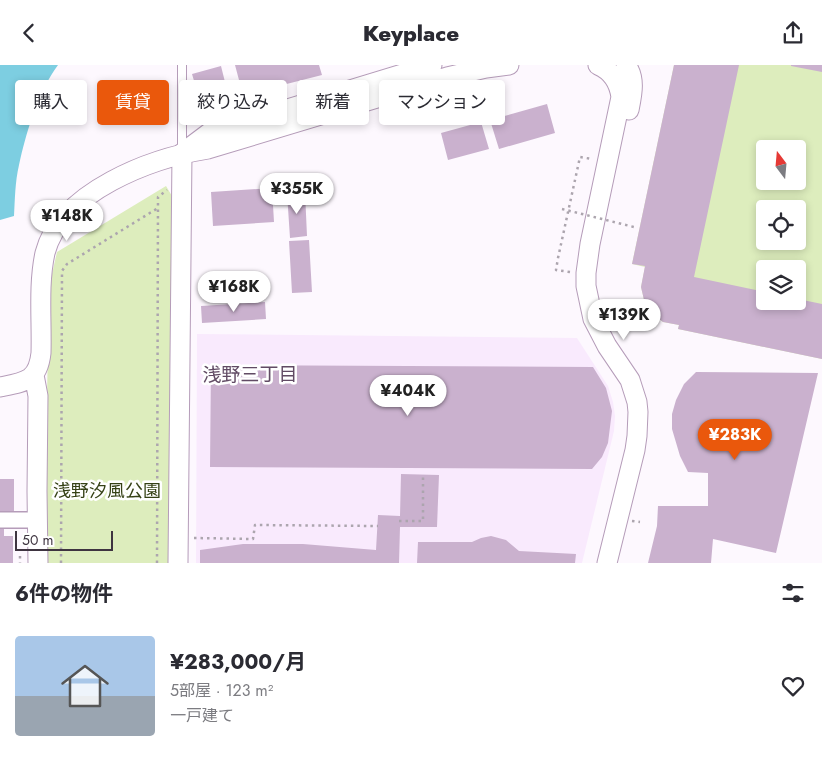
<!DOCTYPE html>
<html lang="ja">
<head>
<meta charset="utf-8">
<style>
	body { margin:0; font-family:Jost,"Noto Sans JP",sans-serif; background:#f7f7f7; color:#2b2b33; height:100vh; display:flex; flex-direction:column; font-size:19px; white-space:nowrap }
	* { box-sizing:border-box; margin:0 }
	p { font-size:16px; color:#7c7c81 }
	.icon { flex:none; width:28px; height:28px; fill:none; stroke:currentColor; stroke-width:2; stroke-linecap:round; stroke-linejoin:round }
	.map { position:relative; height:498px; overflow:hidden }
	.sheet { display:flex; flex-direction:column; background:#fff; flex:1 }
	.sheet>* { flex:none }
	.banner { position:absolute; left:15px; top:15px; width:500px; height:45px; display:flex; gap:10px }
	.needle { width:32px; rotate:344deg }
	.controls { position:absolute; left:756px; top:75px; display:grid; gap:10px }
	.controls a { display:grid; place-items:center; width:50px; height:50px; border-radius:5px; background:#fff; box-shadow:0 2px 8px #0003; font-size:25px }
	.scale { position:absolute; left:15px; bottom:12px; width:98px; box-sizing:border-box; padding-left:5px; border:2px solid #3e3440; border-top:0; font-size:14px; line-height:18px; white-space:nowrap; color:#3e3440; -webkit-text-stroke:4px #fff; paint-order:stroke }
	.price { position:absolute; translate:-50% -42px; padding:0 11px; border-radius:18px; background:#fff; color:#222; font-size:16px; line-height:32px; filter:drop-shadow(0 1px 2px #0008) }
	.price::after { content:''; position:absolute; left:50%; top:30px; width:15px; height:11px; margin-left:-8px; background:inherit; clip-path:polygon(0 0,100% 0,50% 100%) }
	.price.active { background:#ea580c; color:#fff }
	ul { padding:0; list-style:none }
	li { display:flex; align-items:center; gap:15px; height:125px; padding:0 15px }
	li span { display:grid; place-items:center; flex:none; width:140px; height:100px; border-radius:5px; color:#555 }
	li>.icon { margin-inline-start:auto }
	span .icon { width:60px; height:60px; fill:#fffc; stroke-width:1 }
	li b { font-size:21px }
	h2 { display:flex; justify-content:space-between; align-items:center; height:60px; padding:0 15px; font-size:21px }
	.pill { padding:0 18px; border-radius:5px; background:#fff; box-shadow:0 2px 8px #0003; font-size:18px; line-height:45px }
	.pill.active { background:#ea580c; color:#fff }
	header { display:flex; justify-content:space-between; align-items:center; height:65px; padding:0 15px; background:#fff; font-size:22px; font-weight:800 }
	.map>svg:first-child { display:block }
	.commercial { fill:#f9eafd }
	.green { fill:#ddedbd; fill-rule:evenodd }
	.water { fill:#7dcee1 }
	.building { fill:#cab1ce }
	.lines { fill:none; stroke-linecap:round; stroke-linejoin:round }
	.service-casing { stroke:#b59cb9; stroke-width:10 }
	.minor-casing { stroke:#b59cb9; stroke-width:18 }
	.tertiary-casing { stroke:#b59cb9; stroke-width:21 }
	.path { stroke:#aca5ae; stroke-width:2.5; stroke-dasharray:2.5 4; stroke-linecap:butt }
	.service { stroke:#fff; stroke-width:8 }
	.minor { stroke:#fff; stroke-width:15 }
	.tertiary { stroke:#fff; stroke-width:19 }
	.path-bridge { stroke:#aca5ae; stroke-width:2.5; stroke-dasharray:2.5 4; stroke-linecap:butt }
	.labels { text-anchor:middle; stroke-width:5; stroke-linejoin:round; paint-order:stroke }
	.park-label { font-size:18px; fill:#354115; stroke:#fff }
	.neighbourhood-label { font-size:19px; fill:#614b64; stroke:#fff }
</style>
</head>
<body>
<header><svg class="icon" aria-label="back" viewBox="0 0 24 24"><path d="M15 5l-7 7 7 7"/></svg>Keyplace<svg class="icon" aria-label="share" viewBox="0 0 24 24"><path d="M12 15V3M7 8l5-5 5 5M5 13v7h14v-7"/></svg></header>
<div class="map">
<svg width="822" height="498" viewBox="0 0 822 498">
	<rect width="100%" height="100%" fill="#fdf8fe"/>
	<path class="commercial" d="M 197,269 L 577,273 L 608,321 L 613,337 L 615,351 L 614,366 L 582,498 L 196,498 Z"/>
	<path class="green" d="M 674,0 L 822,0 L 822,294 L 678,264 L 679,260 L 663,257 L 652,248 L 645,239 L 641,222 L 645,202 L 632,199 ZM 765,84 L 798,84 L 798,116 L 765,116 ZM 765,144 L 798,144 L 798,176 L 765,176 ZM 765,204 L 798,204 L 798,236 L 765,236 Z
		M 166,121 L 172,131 L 174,149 L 169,498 L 44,498 L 49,222 L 57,187 Z"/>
	<path class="water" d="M 0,0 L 58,0 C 38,27 26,68 19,100 C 15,117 15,134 14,151 L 0,155 Z"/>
	<path class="building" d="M 235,0 L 319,0 L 322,10 L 243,30 Z
		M 674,0 L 739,0 L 694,212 L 765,227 L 765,236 L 798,236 L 798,234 L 822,239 L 822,294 L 678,264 L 679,260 L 663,257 L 652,248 L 645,239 L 641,222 L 645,201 L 632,199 Z
		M 791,0 L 822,0 L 822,7 L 791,1 Z
		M 221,1 L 228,29 L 200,36 L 192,9 Z
		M 547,39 L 555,68 L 499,84 L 490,55 Z
		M 481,57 L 489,84 L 448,95 L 441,68 Z
		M 272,123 L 274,157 L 213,161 L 211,127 Z
		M 305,127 L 307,171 L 290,173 L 287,128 Z
		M 309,175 L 312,227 L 292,228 L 289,176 Z
		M 265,237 L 266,254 L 202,258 L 201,241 Z
		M 211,300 L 593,302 L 606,323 L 612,346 L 608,378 L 602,392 L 592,404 L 210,402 Z
		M 696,307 L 818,308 L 776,488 L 713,474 L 711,498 L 648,498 L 657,461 L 658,441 L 708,441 L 708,408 L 688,407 L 680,391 L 672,364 L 672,349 L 676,335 L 684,319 Z
		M 401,409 L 439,410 L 437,462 L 400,462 L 399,498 L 200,498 L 200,485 L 243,479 L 303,479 L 376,485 L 378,450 L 400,451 Z
		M 0,414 L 14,414 L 14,453 L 0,453 Z
		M 0,462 L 4,462 L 4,471 L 13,471 L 13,498 L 0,498 Z
		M 491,471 L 506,475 L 519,486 L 576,489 L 575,498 L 417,498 L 418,477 L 472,477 L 481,473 Z"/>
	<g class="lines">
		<g class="service-casing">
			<path id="service" d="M 182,0 L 182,85"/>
		</g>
		<g class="minor-casing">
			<path id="minor" d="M 0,455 L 38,455"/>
		</g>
		<g class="tertiary-casing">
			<path id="tertiary" d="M 598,0 C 612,6 619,17 621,32 L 590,179 L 586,208 L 586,221 L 593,254 L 607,281 L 630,315 L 637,337 L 638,347 L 637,371 L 635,385 L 607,498
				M 626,0 C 636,13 632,30 629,45
				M 185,86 L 209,68 L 432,0
				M 34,310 L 38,331 L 37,426 L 38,498
				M 0,322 C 25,317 38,316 41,288 C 42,256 38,220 45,188 C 61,126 152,93 208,84 L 447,12 L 486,3 L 509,0
				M 178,498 L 182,88"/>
		</g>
		<path class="path" d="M 570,207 L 556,205 L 558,193 L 580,92 L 592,94
			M 399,456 L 423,456 L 423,410
			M 632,456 L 640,457
			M 194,473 L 253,474 L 255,460 L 378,461
			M 20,491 L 20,498
			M 61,498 L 62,206 L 67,199 L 158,143
			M 157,498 L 158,132 L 167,125"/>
		<use href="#service" class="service"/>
		<use href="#minor" class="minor"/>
		<use href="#tertiary" class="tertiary"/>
		<path class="path-bridge" d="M 562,144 L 634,162"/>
	</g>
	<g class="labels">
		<g class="park-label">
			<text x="107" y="432">浅野汐風公園</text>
		</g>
		<g class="neighbourhood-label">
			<text x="250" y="316">浅野三丁目</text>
		</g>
	</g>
</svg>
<div class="controls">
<a><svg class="needle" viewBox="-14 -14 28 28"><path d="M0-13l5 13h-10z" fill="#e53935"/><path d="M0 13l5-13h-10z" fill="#7c7c81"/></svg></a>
<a><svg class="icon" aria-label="locate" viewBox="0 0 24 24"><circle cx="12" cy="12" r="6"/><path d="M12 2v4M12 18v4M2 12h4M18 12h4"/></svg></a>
<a><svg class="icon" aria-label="layers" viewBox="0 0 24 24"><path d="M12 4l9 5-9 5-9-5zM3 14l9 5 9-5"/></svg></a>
</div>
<div class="scale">50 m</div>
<b class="price" style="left:297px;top:150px">¥355K</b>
<b class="price" style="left:67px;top:177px">¥148K</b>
<b class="price" style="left:234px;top:248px">¥168K</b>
<b class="price" style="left:624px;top:276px">¥139K</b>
<b class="price" style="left:408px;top:352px">¥404K</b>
<b class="price active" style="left:735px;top:396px">¥283K</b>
<div class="banner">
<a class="pill">購入</a>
<a class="pill active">賃貸</a>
<a class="pill">絞り込み</a>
<a class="pill">新着</a>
<a class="pill">マンション</a>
</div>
</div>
<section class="sheet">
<h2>6件の物件<svg class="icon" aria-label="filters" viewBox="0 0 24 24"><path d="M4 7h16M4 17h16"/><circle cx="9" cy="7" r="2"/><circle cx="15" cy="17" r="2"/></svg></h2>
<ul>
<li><span style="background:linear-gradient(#a9c7e8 60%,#9aa5b1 0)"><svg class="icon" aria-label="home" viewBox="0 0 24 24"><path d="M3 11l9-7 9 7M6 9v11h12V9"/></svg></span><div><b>¥283,000/月</b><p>5部屋 · 123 m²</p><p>一戸建て</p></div><svg class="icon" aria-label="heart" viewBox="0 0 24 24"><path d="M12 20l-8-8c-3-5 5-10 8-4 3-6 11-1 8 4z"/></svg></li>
</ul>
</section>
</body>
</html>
